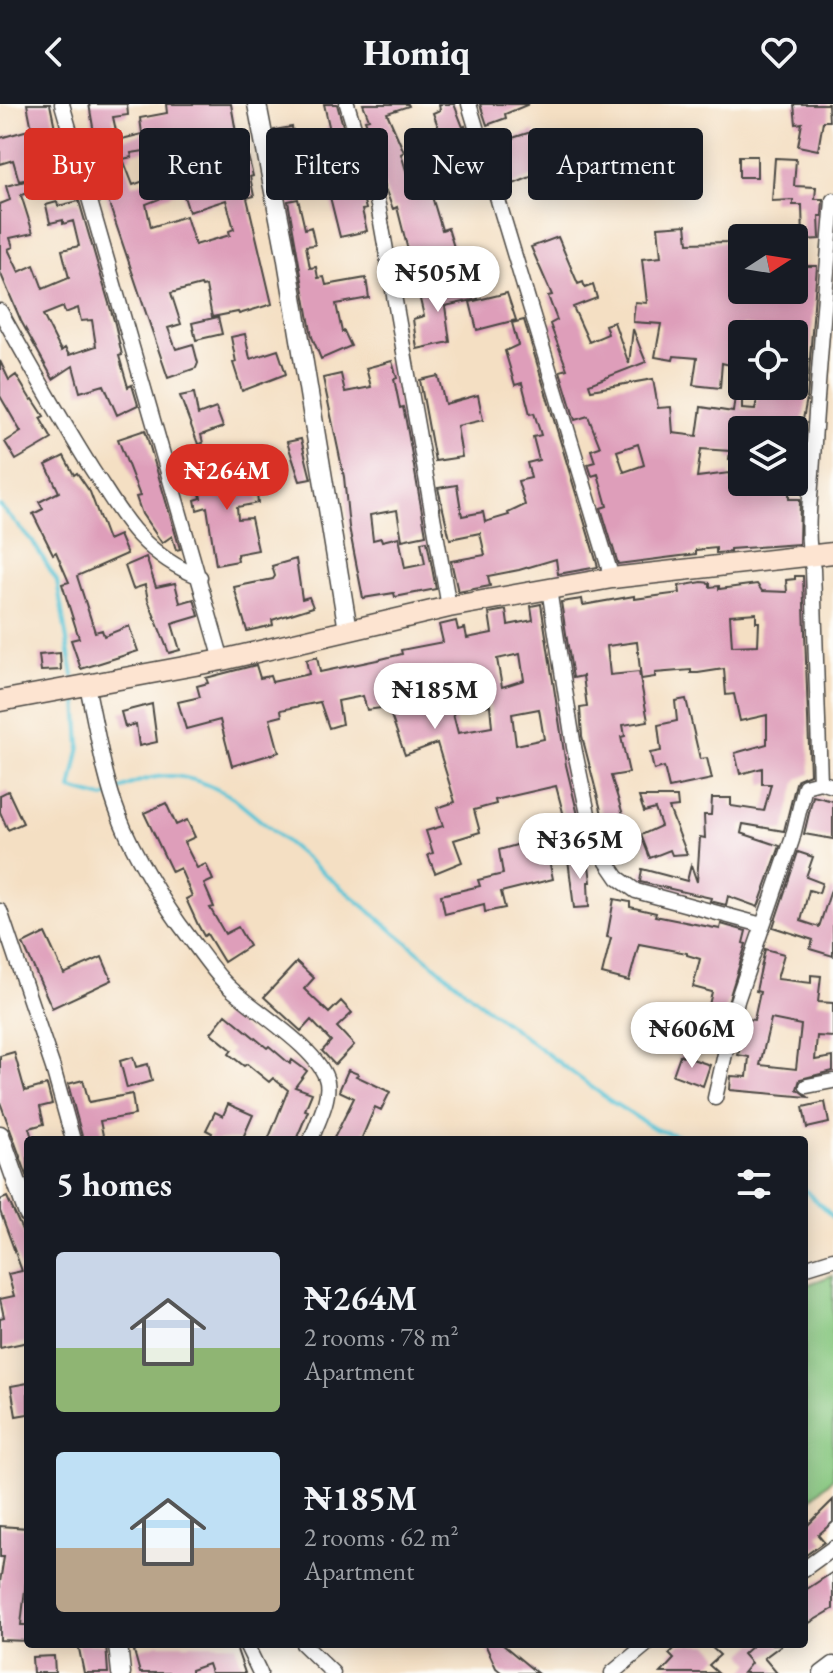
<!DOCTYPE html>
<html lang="en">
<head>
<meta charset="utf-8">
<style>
	body { margin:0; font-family:"EB Garamond",serif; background:#242831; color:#f1f3f6; height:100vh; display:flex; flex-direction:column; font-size:30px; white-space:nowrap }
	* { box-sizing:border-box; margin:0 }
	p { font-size:26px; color:#9ea1a6 }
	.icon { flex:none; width:44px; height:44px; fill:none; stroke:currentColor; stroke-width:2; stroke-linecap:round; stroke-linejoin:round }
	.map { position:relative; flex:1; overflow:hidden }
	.drawer { position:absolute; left:24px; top:1032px; width:784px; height:512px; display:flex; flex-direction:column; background:#171b24; border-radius:8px; box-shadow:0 4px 20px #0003 }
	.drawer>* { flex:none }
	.banner { position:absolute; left:24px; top:24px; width:786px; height:72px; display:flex; gap:16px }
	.needle { width:52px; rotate:78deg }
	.controls { position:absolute; left:728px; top:120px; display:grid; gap:16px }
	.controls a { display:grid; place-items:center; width:80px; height:80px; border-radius:8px; background:#171b24; box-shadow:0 4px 20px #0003; font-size:40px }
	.price { position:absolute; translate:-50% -68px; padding:0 18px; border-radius:28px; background:#fff; color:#222; font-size:26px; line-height:52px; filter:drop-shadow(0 2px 4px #0008) }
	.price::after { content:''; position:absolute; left:50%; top:48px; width:24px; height:18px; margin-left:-12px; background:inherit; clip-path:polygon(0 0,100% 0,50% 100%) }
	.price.active { background:#d93025; color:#fff }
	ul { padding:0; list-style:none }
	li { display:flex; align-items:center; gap:24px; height:200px; padding:0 32px }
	li span { display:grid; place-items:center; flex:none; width:224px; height:160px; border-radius:8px; color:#555 }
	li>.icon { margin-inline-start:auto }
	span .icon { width:96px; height:96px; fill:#fffc; stroke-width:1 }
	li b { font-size:34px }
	h2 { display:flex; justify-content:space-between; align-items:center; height:96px; padding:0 32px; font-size:34px }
	.pill { padding:0 28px; border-radius:8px; background:#171b24; box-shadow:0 4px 20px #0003; font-size:28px; line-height:72px }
	.pill.active { background:#d93025; color:#fff }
	header { display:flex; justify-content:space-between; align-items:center; height:104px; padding:0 32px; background:#171b24; font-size:36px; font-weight:800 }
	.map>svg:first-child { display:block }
	.green { fill:#85c67e; stroke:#587854; stroke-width:2 }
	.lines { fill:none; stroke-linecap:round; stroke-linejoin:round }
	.stream { stroke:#5ac4d6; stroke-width:4 }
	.building { fill:#de9eba; fill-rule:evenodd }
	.minor-casing { stroke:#494642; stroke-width:17 }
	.tertiary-casing { stroke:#494642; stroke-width:21 }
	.secondary-casing { stroke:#494642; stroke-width:23 }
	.minor { stroke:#fff; stroke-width:14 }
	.tertiary { stroke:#fff; stroke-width:18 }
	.secondary { stroke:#fde4d1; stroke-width:20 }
</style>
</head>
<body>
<header><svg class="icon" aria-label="back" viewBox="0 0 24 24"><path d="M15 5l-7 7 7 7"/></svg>Homiq<svg class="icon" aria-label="heart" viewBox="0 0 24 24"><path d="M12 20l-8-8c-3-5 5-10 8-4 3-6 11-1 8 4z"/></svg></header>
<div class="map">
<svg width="833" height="1569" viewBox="0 0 833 1569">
	<rect width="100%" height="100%" fill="#fdfcf7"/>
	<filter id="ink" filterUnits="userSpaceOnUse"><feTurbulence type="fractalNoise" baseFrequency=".0125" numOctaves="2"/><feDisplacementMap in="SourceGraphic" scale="16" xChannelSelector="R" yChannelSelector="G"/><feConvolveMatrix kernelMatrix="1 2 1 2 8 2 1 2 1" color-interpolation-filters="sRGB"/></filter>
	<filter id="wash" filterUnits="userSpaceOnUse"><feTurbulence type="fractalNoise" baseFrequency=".006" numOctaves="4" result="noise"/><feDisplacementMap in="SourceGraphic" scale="32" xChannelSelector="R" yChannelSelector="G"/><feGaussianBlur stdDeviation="1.8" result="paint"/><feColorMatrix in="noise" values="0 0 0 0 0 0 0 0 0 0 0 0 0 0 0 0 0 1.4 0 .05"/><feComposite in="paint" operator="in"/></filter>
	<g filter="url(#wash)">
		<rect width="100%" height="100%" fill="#f4dfc3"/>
		<path class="green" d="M 833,1171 L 833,1374 L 804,1402 L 804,1182 Z"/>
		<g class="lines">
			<path class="stream" d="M 0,402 L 33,438 L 57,477 L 73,572
				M 77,595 L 80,642 L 71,685 L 104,694 L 108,692
				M 115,688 C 161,663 189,669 232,693 L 485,903 L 609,996 L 655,1025 L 692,1036
				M 804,1085 L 833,1113"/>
		</g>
		<g id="blocks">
			<path class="building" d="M 27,0 L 50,0 L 64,67 L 19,77 L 13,56 L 0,60 L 0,34 L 32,25 Z
				M 89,0 L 127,0 L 128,11 L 113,13 L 118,36 L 142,30 L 140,14 L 167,9 L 166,0 L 231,0 L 239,45 L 246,44 L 253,72 L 250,73 L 254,92 L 247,94 L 272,200 L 239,210 L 238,208 L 212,213 L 206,182 L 202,183 L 201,181 L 171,189 L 181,220 L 168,224 L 176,245 L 193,240 L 198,259 L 196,264 L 168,274 L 97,64 L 100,63 ZM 170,43 L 176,65 L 133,81 L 123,55 L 132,53 L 131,49 ZM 221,57 L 226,84 L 209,89 L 200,62 ZM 182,86 L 189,108 L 226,96 L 234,125 L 229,127 L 230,131 L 195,141 L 186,112 L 151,123 L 146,100 Z
				M 324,0 L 337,0 L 366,105 L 362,106 L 367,127 L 340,133 L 328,85 L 294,92 L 290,75 L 284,76 L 274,26 L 292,23 L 297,49 L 332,42 L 326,24 L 329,22 Z
				M 363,0 L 408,0 L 409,2 L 387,9 L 404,48 L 401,50 L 409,76 L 431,69 L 419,33 L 439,25 L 433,9 L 440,6 L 439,0 L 454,0 L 463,23 L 465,22 L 482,79 L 461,86 L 458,79 L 430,86 L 442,126 L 448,124 L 457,153 L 412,162 L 397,103 L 393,105 L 376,61 L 382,59 L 365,16 L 369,15 Z
				M 480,0 L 529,0 L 505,10 L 506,14 L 487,21 Z
				M 794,0 L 828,0 L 829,17 L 823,17 L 818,46 L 798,42 L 802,19 L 796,20 Z
				M 534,27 L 541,44 L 548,40 L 558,62 L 511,81 L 494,40 Z
				M 739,52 L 757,52 L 757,73 L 739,73 Z
				M 775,54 L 796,55 L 794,82 L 816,83 L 815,95 L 823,95 L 822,112 L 819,112 L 820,135 L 803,136 L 802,101 L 793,101 L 793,96 L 772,97 Z
				M 29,76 L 32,88 L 21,91 L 33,129 L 10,134 L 13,143 L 8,145 L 19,168 L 34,161 L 43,185 L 69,174 L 62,146 L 79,142 L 73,117 L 63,120 L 63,116 L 50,119 L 46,101 L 57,98 L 58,102 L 79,97 L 115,220 L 122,251 L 119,252 L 128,283 L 132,281 L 138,301 L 117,311 L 104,281 L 80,288 L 73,262 L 53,275 L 21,217 L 0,168 L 0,100 L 10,96 L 6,82 ZM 63,203 L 65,209 L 78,204 L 81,217 L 92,216 L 96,242 L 69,251 L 65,244 L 61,247 L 43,211 Z
				M 298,95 L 305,125 L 311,123 L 315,141 L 306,142 L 310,164 L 316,163 L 318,174 L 324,173 L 326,181 L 366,174 L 369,194 L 336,200 L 342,228 L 344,227 L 351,242 L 321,255 L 312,233 L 288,97 Z
				M 686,121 L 688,139 L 728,138 L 729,133 L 742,134 L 742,186 L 794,186 L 794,162 L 817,162 L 807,294 L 802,321 L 805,321 L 804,340 L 794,339 L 794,326 L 742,326 L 742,356 L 729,355 L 730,347 L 701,345 L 697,373 L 729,369 L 730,377 L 789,378 L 789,395 L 800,395 L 799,440 L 730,445 L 730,448 L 716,449 L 716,444 L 696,446 L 696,450 L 618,460 L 601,404 L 607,402 L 598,370 L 592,372 L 588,360 L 595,358 L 591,346 L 600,343 L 588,312 L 575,316 L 560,267 L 567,265 L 550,220 L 557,216 L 548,192 L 552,191 L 531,143 L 558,133 L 578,180 L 583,178 L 585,184 L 593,181 L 597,194 L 573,203 L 589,238 L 608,230 L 605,221 L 614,218 L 629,260 L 633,225 L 641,246 L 646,258 L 589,280 L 591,286 L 653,275 L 658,304 L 671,303 L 673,329 L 697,332 L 701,303 L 733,308 L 736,285 L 742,285 L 742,305 L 755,306 L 760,282 L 794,282 L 794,230 L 762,230 L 763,224 L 742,221 L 742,264 L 722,259 L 720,284 L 693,281 L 697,254 L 674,252 L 673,256 L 655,253 L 661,220 L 633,218 L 635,198 L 647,199 L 642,155 L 661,153 L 658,123 ZM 638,340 L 644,361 L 624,368 L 617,347 Z
				M 455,178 L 458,189 L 476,185 L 478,195 L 445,202 L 450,238 L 417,245 L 413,215 L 424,212 L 418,187 Z
				M 507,189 L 516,216 L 477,226 L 470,198 Z
				M 218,213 L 222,230 L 196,236 L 192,219 Z
				M 524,216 L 598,463 L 558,470 L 556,455 L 519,466 L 488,472 L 490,482 L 458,488 L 451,457 L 485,451 L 480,429 L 450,435 L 438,384 L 457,381 L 462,412 L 483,408 L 485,418 L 509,411 L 508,409 L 525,401 L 518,377 L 531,374 L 527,359 L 539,356 L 533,333 L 541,331 L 534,309 L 530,310 L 522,279 L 515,281 L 505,247 L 518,241 L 512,219 Z
				M 245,230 L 250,255 L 278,246 L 286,270 L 242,287 L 233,259 L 236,258 L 231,233 Z
				M 0,257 L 9,276 L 16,271 L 31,296 L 33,295 L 44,312 L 40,314 L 52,335 L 16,356 L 5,338 L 21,328 L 0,292 Z
				M 392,257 L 397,274 L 394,275 L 400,304 L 403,303 L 406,317 L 426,431 L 402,436 L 397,406 L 370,411 L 373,436 L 381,434 L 382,437 L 399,433 L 405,464 L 425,460 L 421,438 L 427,437 L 436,485 L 395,493 L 394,489 L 363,494 L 349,423 L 344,373 L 323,274 L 341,270 L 345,288 L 371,283 L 366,264 Z
				M 438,272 L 445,300 L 478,291 L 483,316 L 457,322 L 462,353 L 435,357 L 420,276 Z
				M 194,289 L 198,311 L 216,304 L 223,323 L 201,331 L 203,339 L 198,340 L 180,292 Z
				M 145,326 L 180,445 L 176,446 L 172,432 L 162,439 L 142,410 L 136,393 L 140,392 L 118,335 Z
				M 301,335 L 311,375 L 300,377 L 287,338 Z
				M 64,352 L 74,371 L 77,369 L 90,388 L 108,436 L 119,431 L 127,450 L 77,472 L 95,528 L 102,526 L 104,532 L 129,522 L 138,547 L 81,565 L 71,536 L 79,534 L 62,480 L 69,478 L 56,448 L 53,450 L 33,410 L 43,405 L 39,398 L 59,388 L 46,361 Z
				M 231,359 L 236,384 L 256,381 L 258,399 L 237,403 L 238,415 L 251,414 L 258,446 L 237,450 L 238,457 L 216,461 L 207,403 L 197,406 L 195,396 L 201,394 L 195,367 Z
				M 146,453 L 156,483 L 175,479 L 180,499 L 194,495 L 199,512 L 172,520 L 180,546 L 169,549 L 148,496 L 145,481 L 133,485 L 125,462 Z
				M 296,455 L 302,495 L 309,493 L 313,503 L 272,516 L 273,521 L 247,527 L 234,483 L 273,475 L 275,472 L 272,462 Z
				M 795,472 L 803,472 L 810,670 L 798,675 L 796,679 L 784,727 L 743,720 L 741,729 L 780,742 L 758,803 L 728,792 L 726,801 L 710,797 L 711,794 L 640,778 L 642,765 L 687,777 L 691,761 L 697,778 L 700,733 L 705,734 L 704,711 L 711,711 L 712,694 L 731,694 L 731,702 L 764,707 L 771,680 L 762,680 L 762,664 L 740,670 L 735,649 L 767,640 L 767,611 L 740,617 L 734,590 L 726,591 L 724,565 L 698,569 L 691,569 L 691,566 L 655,569 L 655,573 L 641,575 L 637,538 L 607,542 L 610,571 L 639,568 L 648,617 L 623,621 L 625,632 L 621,633 L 629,669 L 611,672 L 625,717 L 605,722 L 582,632 L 580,604 L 587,603 L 583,572 L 573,574 L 561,498 L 582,495 L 583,501 L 634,492 L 634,495 L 680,489 L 679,482 L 702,478 L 710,479 L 710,483 L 719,482 L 719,485 L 757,480 L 762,487 L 787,488 L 786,476 L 795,475 ZM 756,509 L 756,518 L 759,518 L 758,541 L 732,542 L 730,511 Z
				M 541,500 L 566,661 L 581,724 L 544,732 L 553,775 L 501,788 L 505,804 L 485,808 L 484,800 L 445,810 L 441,791 L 480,782 L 478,776 L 503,770 L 499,746 L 530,737 L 526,718 L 536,716 L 537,722 L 565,716 L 556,682 L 495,696 L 496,700 L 474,706 L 480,728 L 454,736 L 462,758 L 435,769 L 428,751 L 433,749 L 426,727 L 443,722 L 437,704 L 455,698 L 448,675 L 437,639 L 405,651 L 388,603 L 367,606 L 363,592 L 338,597 L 342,620 L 329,624 L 320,598 L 281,606 L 282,612 L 270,615 L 279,648 L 232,662 L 220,616 L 186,625 L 178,598 L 200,593 L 197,582 L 208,579 L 206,574 L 256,561 L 260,574 L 270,572 L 272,578 L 309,570 L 306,556 L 317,553 L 320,568 L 377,556 L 402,550 L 401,546 L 443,538 L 439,521 L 456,517 L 458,526 L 465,524 L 467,534 L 492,529 L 489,509 L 506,506 L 508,521 L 533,516 L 531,502 ZM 520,550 L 524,576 L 502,583 L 497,555 ZM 449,571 L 456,603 L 484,596 L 485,602 L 490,601 L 492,623 L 458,629 L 451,602 L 412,609 L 406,582 ZM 539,605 L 544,635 L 516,641 L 512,610 Z
				M 60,549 L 61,566 L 41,567 L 39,551 Z
				M 686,595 L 700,655 L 707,654 L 712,675 L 669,684 L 664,663 L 654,666 L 650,649 L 661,647 L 658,621 L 677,617 L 675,597 Z
				M 152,600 L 157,638 L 139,642 L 136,620 L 125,623 L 121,608 Z
				M 8,687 L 23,719 L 8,726 L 0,708 L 0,691 Z
				M 813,692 L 833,697 L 833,735 L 804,730 Z
				M 639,693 L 677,693 L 678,703 L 669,704 L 687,750 L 672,751 L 670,746 L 650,754 L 641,731 L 661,722 L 655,705 L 644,708 Z
				M 166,699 L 176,721 L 187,716 L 195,733 L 184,738 L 197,764 L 206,760 L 213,776 L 204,780 L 214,803 L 210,804 L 225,830 L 238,823 L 249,842 L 224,858 L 207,830 L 204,832 L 198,821 L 186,795 L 192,792 L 180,764 L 172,768 L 144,709 Z
				M 798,748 L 813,753 L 806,773 L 822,779 L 819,789 L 809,786 L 801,817 L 819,823 L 831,786 L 833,786 L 833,852 L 810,845 L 813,836 L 773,823 Z
				M 588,753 L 591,778 L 588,778 L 589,803 L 574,804 L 568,755 Z
				M 614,795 L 630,798 L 630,803 L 656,809 L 655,812 L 720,825 L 721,820 L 746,827 L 743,839 L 746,840 L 723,914 L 707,910 L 712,888 L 693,883 L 700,855 L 687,851 L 687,849 L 639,840 L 629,877 L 602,870 L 611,834 L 607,833 Z
				M 45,829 L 64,870 L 102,853 L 112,876 L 52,904 L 23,840 Z
				M 765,845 L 784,850 L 777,875 L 811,879 L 811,871 L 821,872 L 818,898 L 833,899 L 833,933 L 817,932 L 815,956 L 833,953 L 833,967 L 800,975 L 797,985 L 808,993 L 730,986 L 731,972 L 747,973 L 749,953 L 738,951 L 747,915 L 754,916 L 760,888 L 756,887 ZM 771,915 L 801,921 L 796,965 L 760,961 Z
				M 297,858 L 314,874 L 304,885 L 329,909 L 341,897 L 352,909 L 337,923 L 354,941 L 335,961 L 322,947 L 331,937 L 311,916 L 301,927 L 264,893 Z
				M 226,910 L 267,944 L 269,942 L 290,960 L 292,956 L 307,967 L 295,983 L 312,989 L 305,1006 L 308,1007 L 296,1036 L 268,1036 L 288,986 L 273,974 L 269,978 L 247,960 L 244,962 L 229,950 L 232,946 L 211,929 Z
				M 14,948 L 25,987 L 47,981 L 52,1000 L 40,1003 L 44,1020 L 29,1024 L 32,1034 L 28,1036 L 28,1074 L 0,998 L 0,952 Z
				M 680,951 L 710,961 L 703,982 L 673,971 Z
				M 133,953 L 136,963 L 148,960 L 152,977 L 127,984 L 120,957 Z
				M 348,966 L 358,970 L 356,972 L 390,988 L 381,1006 L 375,1003 L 361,1036 L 333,1036 L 354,994 L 339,987 Z
				M 83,976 L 89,998 L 132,990 L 135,1011 L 100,1017 L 104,1036 L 83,1036 L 68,980 Z
				M 825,998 L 829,1019 L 807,1024 L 803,1003 Z
				M 228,1000 L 253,1011 L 242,1036 L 209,1036 L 212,1029 L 206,1026 L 215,1008 L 223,1012 Z
				M 7,1093 L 28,1139 L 28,1238 L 0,1244 L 0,1214 L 4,1213 L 0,1195 L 14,1192 L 8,1170 L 22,1167 L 0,1107 L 0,1096 Z
				M 28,1279 L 28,1310 L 16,1312 L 11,1282 Z
				M 833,1396 L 833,1418 L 818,1431 L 824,1438 L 806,1451 L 804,1449 L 804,1425 Z
				M 0,1422 L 28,1424 L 28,1459 L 21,1521 L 28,1521 L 28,1537 L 0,1536 L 0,1478 L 4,1453 L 0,1453 Z
				M 833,1468 L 833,1505 L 804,1522 L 804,1487 Z
				M 78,1540 L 106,1540 L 108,1569 L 84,1569 Z
				M 158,1540 L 235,1540 L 245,1569 L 211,1569 L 208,1560 L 191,1566 L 191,1569 L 140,1569 L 134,1547 Z
				M 485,1540 L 502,1540 L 537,1569 L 502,1569 L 496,1564 Z
				M 679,1540 L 708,1540 L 720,1551 L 709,1561 L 718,1569 L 661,1569 L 674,1555 L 669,1550 Z
				M 754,1540 L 783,1540 L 764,1554 L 777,1569 L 743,1569 L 751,1559 L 743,1550 Z
				M 54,1552 L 55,1569 L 33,1569 L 32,1553 Z"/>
		</g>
	</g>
	<g filter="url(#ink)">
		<use href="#blocks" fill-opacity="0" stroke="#494642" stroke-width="2"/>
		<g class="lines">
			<g class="minor-casing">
				<path id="minor" d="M 62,0 L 222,556
					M 347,0 L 378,101 L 449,503
					M 469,0 L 612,474
					M 0,207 C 30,261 60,315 93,367 C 108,389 121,413 139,432 C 157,451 177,464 200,473
					M 549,485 L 574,643 L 592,729 L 607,758 L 618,774 L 636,787 L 762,821
					M 87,582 C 97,625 103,671 119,712 C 133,749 165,802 189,833 C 201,849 213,867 227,881 C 250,904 321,946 327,978 C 330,996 317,1019 311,1036
					M 820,678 L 813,465 C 804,431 811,390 813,355 C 818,268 826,182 833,96
					M 0,807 L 53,964 L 73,1036
					M 807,982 L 833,977
					M 715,994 L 737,897 L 792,736 L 805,682 L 820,678 L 833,682
					M 804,1164 L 833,1155
					M 804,1465 L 833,1444
					M 246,1540 L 260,1569
					M 303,1540 L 333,1569
					M 612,1569 L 647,1540
					M 821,1569 L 833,1560"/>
			</g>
			<g class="tertiary-casing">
				<path id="tertiary" d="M 257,0 L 286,150 L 348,526
					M 0,1031 L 28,1110
					M 118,1540 L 121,1569"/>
			</g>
			<g class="secondary-casing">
				<path id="secondary" d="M 0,597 L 222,556 L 449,503 L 549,485 L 612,474 L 833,449"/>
			</g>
			<use href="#minor" class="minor"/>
			<use href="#tertiary" class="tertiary"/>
			<use href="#secondary" class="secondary"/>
		</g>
	</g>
</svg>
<div class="controls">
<a><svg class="needle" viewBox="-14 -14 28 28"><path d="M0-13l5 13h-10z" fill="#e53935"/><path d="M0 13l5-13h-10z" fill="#9ea1a6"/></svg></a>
<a><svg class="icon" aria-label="locate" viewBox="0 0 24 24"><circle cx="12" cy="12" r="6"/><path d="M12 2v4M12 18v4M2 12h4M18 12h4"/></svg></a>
<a><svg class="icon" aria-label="layers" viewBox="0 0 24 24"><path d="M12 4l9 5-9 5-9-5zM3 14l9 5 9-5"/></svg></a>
</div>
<b class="price" style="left:438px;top:210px">₦505M</b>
<b class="price active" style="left:227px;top:408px">₦264M</b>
<b class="price" style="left:435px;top:627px">₦185M</b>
<b class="price" style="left:580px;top:777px">₦365M</b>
<b class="price" style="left:692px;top:966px">₦606M</b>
<div class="banner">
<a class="pill active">Buy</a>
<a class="pill">Rent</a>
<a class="pill">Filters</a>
<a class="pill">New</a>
<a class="pill">Apartment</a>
</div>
<section class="drawer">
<h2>5 homes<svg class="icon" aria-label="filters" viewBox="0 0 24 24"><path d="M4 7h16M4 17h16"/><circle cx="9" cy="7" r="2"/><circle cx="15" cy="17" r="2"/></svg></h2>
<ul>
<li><span style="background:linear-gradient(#c9d6e8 60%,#8fb573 0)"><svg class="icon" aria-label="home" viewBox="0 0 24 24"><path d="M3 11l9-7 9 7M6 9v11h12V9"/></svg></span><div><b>₦264M</b><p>2 rooms · 78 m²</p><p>Apartment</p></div></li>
<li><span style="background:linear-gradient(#bfe0f5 60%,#b9a48a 0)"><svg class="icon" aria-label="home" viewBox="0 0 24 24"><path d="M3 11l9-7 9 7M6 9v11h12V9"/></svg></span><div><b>₦185M</b><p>2 rooms · 62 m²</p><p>Apartment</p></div></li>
</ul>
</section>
</div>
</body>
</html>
